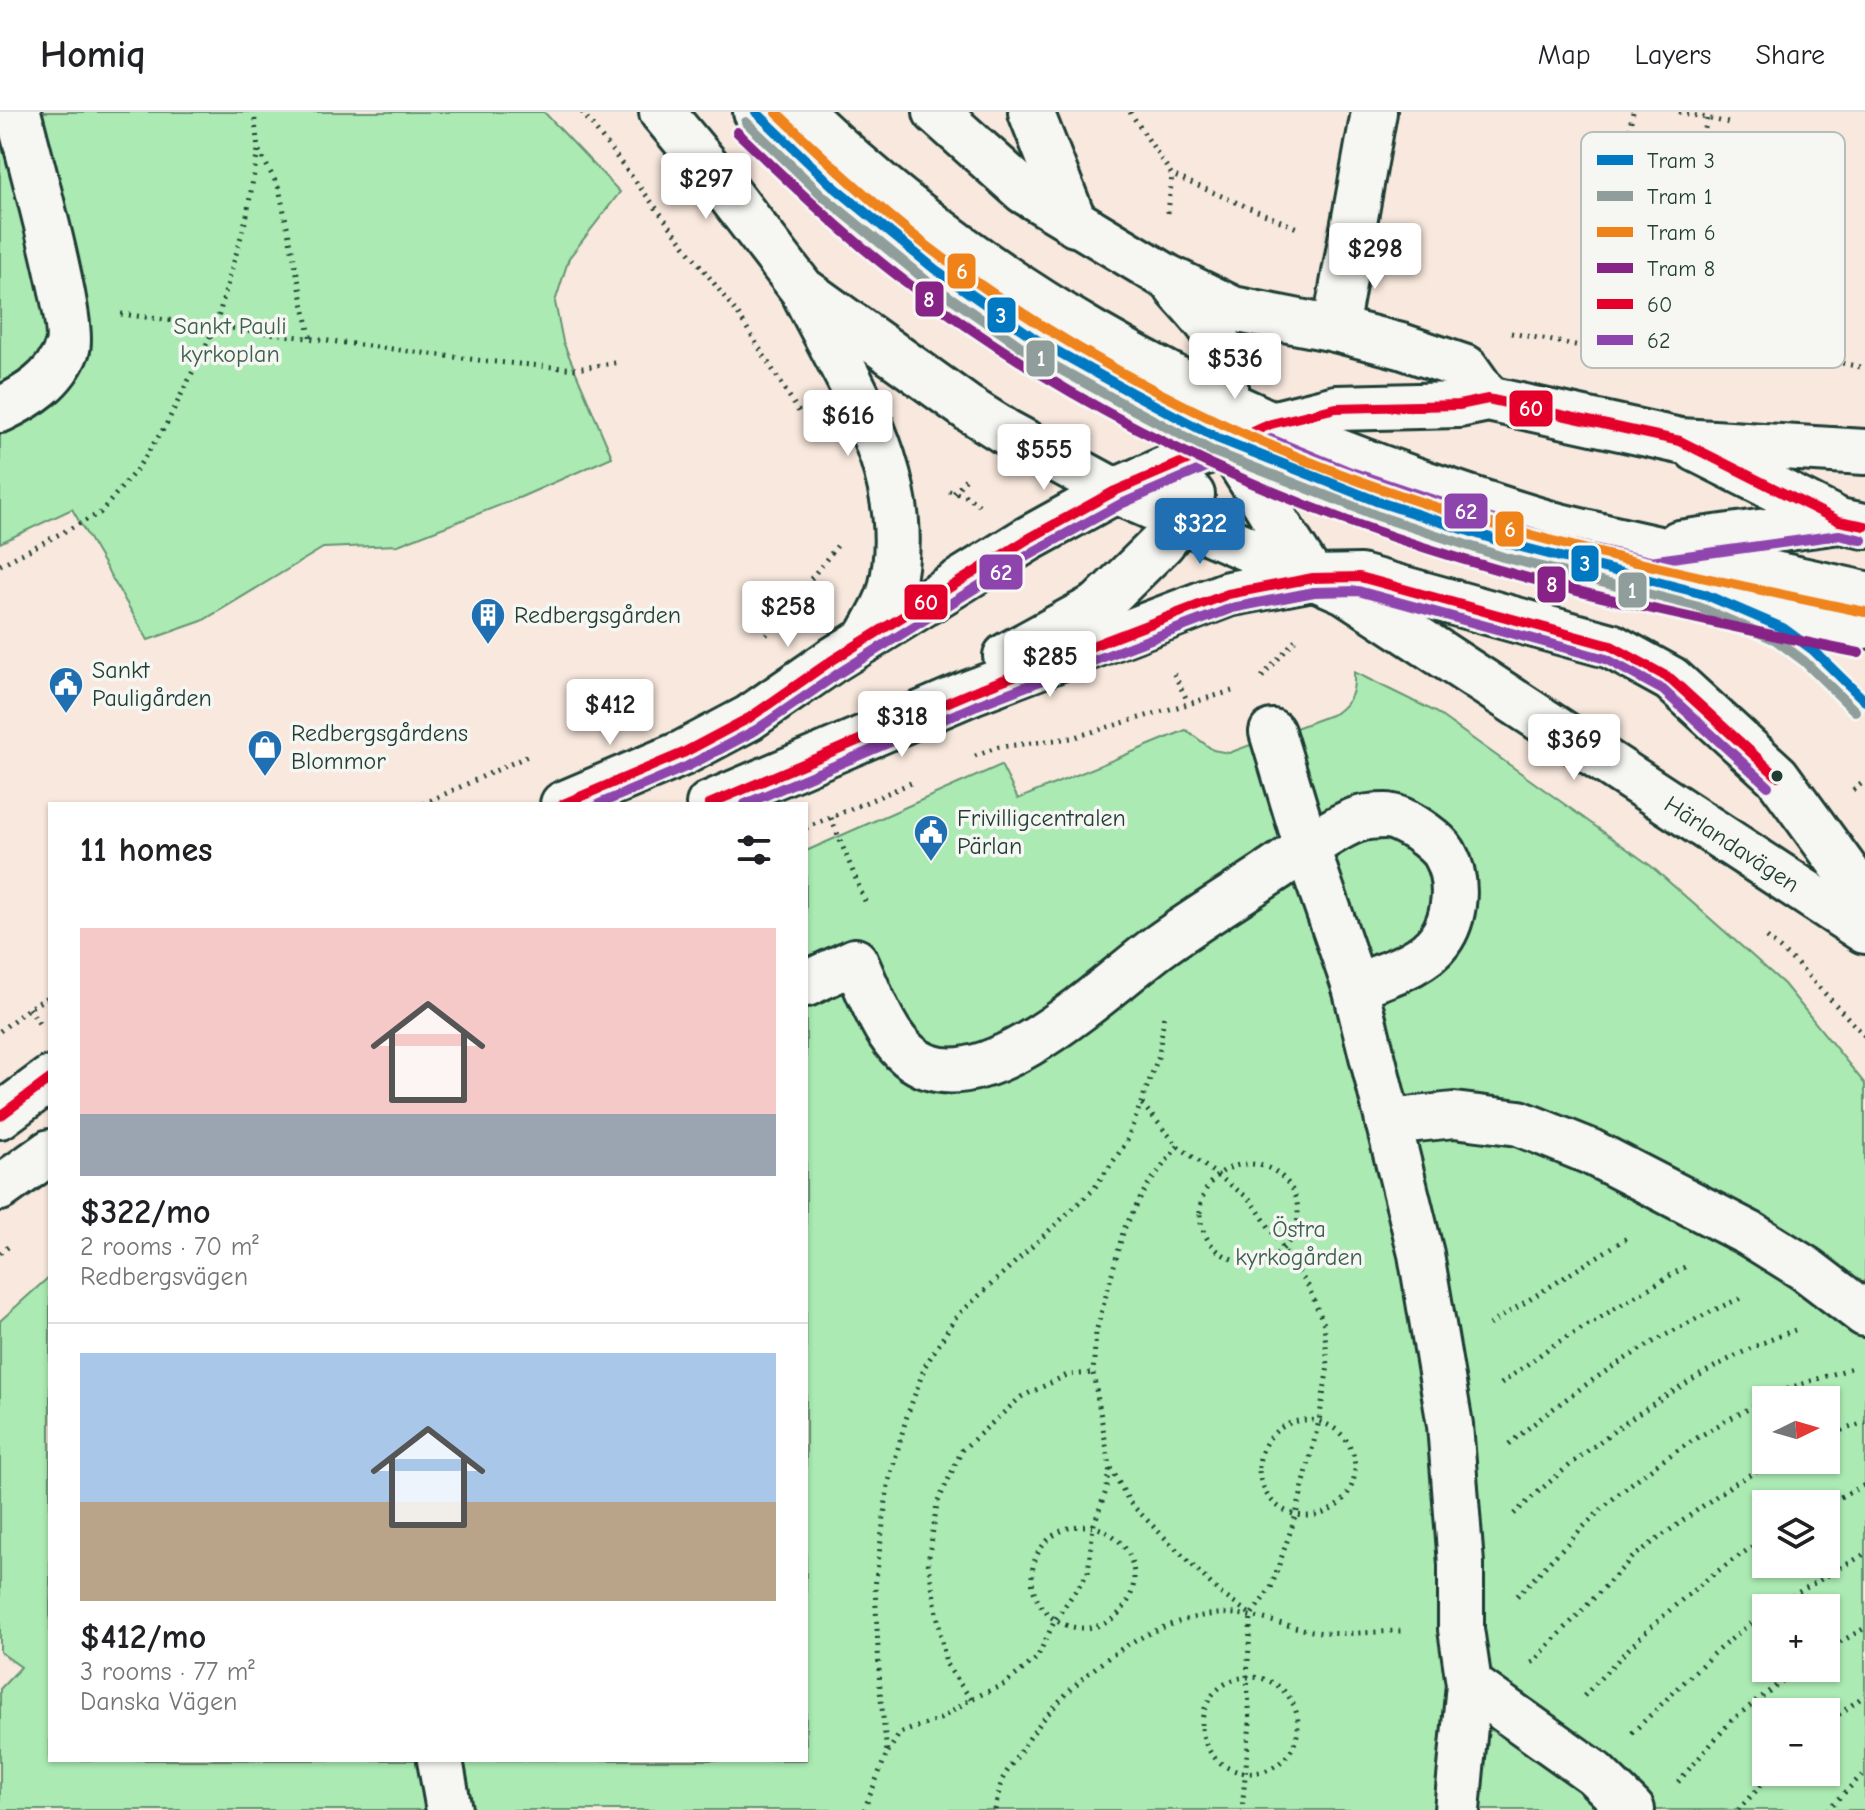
<!DOCTYPE html>
<html lang="en">
<head>
<meta charset="utf-8">
<style>
	body { margin:0; font-family:"Comic Neue",sans-serif; background:#f2f2f2; color:#202124; height:100vh; display:flex; flex-direction:column; font-size:30px; white-space:nowrap }
	* { box-sizing:border-box; margin:0 }
	p { font-size:26px; color:#757577 }
	.icon { flex:none; width:44px; height:44px; fill:none; stroke:currentColor; stroke-width:2; stroke-linecap:round; stroke-linejoin:round }
	.map { position:relative; flex:1; overflow:hidden }
	.drawer { position:absolute; left:48px; top:690px; width:760px; height:960px; display:flex; flex-direction:column; background:#fff; border-radius:0px; box-shadow:0 2px 6px #0004 }
	.drawer>* { flex:none }
	.needle { width:52px; rotate:85deg }
	.buttons { position:absolute; left:1752px; top:1274px; display:grid; gap:16px }
	.buttons a { display:grid; place-items:center; width:88px; height:88px; border-radius:0px; background:#fff; box-shadow:0 2px 6px #0004; font-size:40px }
	.price { position:absolute; translate:-50% -68px; padding:0 18px; border-radius:8px; background:#fff; color:#222; font-size:26px; line-height:52px; filter:drop-shadow(0 2px 4px #0008) }
	.price::after { content:''; position:absolute; left:50%; top:48px; width:24px; height:18px; margin-left:-12px; background:inherit; clip-path:polygon(0 0,100% 0,50% 100%) }
	.price.active { background:#1f6fb2; color:#fff }
	ul { padding:0; list-style:none }
	li { display:grid; align-content:center; gap:16px; height:424px; padding:0 32px }
	li+li { border-top:2px solid #e0e0e0 }
	li span { display:grid; place-items:center; height:248px; border-radius:0px; color:#555 }
	li>.icon { margin-inline-start:auto }
	span .icon { width:144px; height:144px; fill:#fffc; stroke-width:1 }
	li b { font-size:34px }
	h2 { display:flex; justify-content:space-between; align-items:center; height:96px; padding:0 32px; font-size:34px }
	header { display:flex; align-items:center; gap:48px; box-sizing:border-box; height:112px; padding:0 40px; background:#fff; border-bottom:2px solid #e0e0e0 }
	header strong { font-size:38px }
	nav { display:flex; gap:44px; margin-inline-start:auto; font-size:28px }
	.map>svg:first-child { display:block }
	.green { fill:#abeab2; stroke:#659473; stroke-width:2; fill-rule:evenodd }
	.lines { fill:none; stroke-linecap:round; stroke-linejoin:round }
	.minor-casing { stroke:#1f3d34; stroke-width:50 }
	.path { stroke:#1f3d34; stroke-width:5; stroke-dasharray:2 6; stroke-linecap:butt }
	.minor { stroke:#f6f6f2; stroke-width:44 }
	.bus-1-casing { stroke:#f6f6f2; stroke-width:16 }
	.bus-2-casing { stroke:#f6f6f2; stroke-width:16 }
	.bus-1 { stroke:#e4002b; stroke-width:10 }
	.bus-2 { stroke:#8e44ad; stroke-width:10 }
	.tram-1-casing { stroke:#f6f6f2; stroke-width:16 }
	.tram-2-casing { stroke:#f6f6f2; stroke-width:16 }
	.tram-3-casing { stroke:#f6f6f2; stroke-width:16 }
	.tram-4-casing { stroke:#f6f6f2; stroke-width:16 }
	.tram-1 { stroke:#0079c2; stroke-width:10 }
	.tram-2 { stroke:#8f9e9a; stroke-width:10 }
	.tram-3 { stroke:#ef831a; stroke-width:10 }
	.tram-4 { stroke:#872387; stroke-width:10 }
	.bus-dot { fill:#1f3d34; stroke:#f6f6f2; stroke-width:3 }
	.labels { text-anchor:middle; stroke-width:7; stroke-linejoin:round; paint-order:stroke }
	.park-label { font-size:24px; fill:#3b604d; stroke:#f6f6f2 }
	.poi-label { font-size:24px; fill:#1f3d34; stroke:#f6f6f2; text-anchor:start }
	.street-label { font-size:24px; fill:#1f3d34; stroke:#f6f6f2 }
	.key { fill:#f6f6f2; stroke:#b6beb9; stroke-width:2 }
	.key-label { font-size:22px; fill:#1f3d34 }
	.line-badge { stroke:#f6f6f2; stroke-width:3 }
	.badge-label { font-size:22px; text-anchor:middle; font-weight:bold; fill:#fff }
</style>
</head>
<body>
<header>
<strong>Homiq</strong>
<nav><a>Map</a><a>Layers</a><a>Share</a></nav>
</header>
<div class="map">
<svg width="1865" height="1698" viewBox="0 0 1865 1698">
	<rect width="100%" height="100%" fill="#f8e8dd"/>
	<filter id="ink" filterUnits="userSpaceOnUse"><feTurbulence type="fractalNoise" baseFrequency=".0125" numOctaves="2"/><feDisplacementMap in="SourceGraphic" scale="16" xChannelSelector="R" yChannelSelector="G"/><feConvolveMatrix kernelMatrix="1 2 1 2 8 2 1 2 1" color-interpolation-filters="sRGB"/></filter>
	<g filter="url(#ink)">
		<path class="green" d="M 0,0 L 544,0 L 620,80 L 569,146 L 555,190 L 563,230 L 612,345 L 521,385 L 398,433 L 323,436 L 202,509 L 148,528 L 72,397 L 0,431 Z
			M 1354,560 L 1434,599 L 1651,754 L 1784,872 L 1865,972 L 1865,1698 L 0,1698 L 0,1577 L 21,1555 L 0,1540 L 0,1209 L 50,1164 L 50,1648 L 806,1648 L 806,739 L 1001,653 L 1018,687 L 1186,618 L 1213,638 L 1229,641 L 1336,601 C 1352,589 1355,579 1354,560 ZM 1766,1288 L 1826,1288 L 1826,1348 L 1766,1348 ZM 1766,1392 L 1826,1392 L 1826,1452 L 1766,1452 ZM 1766,1496 L 1826,1496 L 1826,1556 L 1766,1556 ZM 1766,1600 L 1826,1600 L 1826,1660 L 1766,1660 Z"/>
		<g class="lines">
			<g class="minor-casing">
				<g id="minor">
					<path id="s1" d="M 662,0 L 716,65 L 802,177 L 969,297 L 1004,319 L 1115,379 L 1345,479 L 1865,819"/>
					<path d="M 756,0 C 957,210 1227,354 1506,431 C 1624,464 1745,489 1865,514"/>
					<path d="M 800,0 C 981,174 1190,291 1427,372 C 1470,386 1514,402 1559,414 C 1660,439 1763,459 1865,482"/>
					<path d="M 936,0 L 1024,79 L 1167,165 L 1233,197 L 1335,217 L 1401,234 L 1466,256 L 1488,287"/>
					<path d="M 1031,0 L 1075,112"/>
					<path d="M 1177,176 C 1188,189 1201,202 1211,216 C 1230,245 1227,283 1220,316"/>
					<path d="M 805,183 C 851,274 917,371 891,477 C 887,494 875,511 867,527"/>
					<path d="M 1335,217 L 1374,0"/>
					<path d="M 0,298 C 29,284 55,268 67,237 C 76,212 27,37 18,0"/>
					<path d="M 1226,330 C 1257,375 1282,422 1313,466"/>
					<path d="M 1696,337 L 1839,409 L 1865,414"/>
					<path d="M 1679,431 L 1839,409"/>
					<path d="M 1006,544 L 1099,493 L 1162,431 L 1181,407 L 1192,383"/>
					<path d="M 1272,620 L 1307,736 L 1355,875 L 1421,1142 L 1450,1313 L 1461,1452 L 1461,1517 L 1469,1572 L 1457,1698"/>
					<path d="M 563,692 L 683,641 L 749,606 L 831,549 L 1028,427 L 1115,379 L 1246,322 L 1271,312 L 1336,296 L 1459,293 L 1488,287 L 1680,329 L 1865,340"/>
					<path d="M 709,692 L 972,580 L 1228,482 L 1313,466 L 1360,465 L 1611,534 L 1671,567 L 1777,664 L 1865,785"/>
					<path d="M 806,872 L 855,849 C 872,885 888,941 929,955 C 998,979 1107,873 1158,835 C 1195,808 1235,784 1274,758 C 1295,744 1333,716 1356,708 C 1364,705 1378,704 1386,704 C 1402,704 1438,729 1445,743 C 1459,768 1456,806 1439,829 C 1421,854 1382,863 1355,875"/>
					<path d="M 0,1004 L 50,967"/>
					<path d="M 1388,1010 L 1454,1003 L 1519,1011 L 1591,1040 L 1750,1122 L 1806,1157 L 1865,1202"/>
					<path d="M 0,1076 L 50,1040"/>
					<path d="M 1469,1572 L 1594,1661 L 1632,1698"/>
					<path d="M 440,1648 L 449,1698"/>
				</g>
			</g>
			<path class="path" d="M 582,0 L 740,205 L 799,300
				M 1130,0 L 1172,63 L 1297,116
				M 1679,0 L 1733,12
				M 1626,32 L 1721,53
				M 259,39 L 279,76 L 311,228
				M 1624,41 L 1633,0
				M 1698,48 L 1707,7
				M 1168,101 L 1172,63
				M 1594,198 L 1600,171
				M 121,202 L 485,249 L 576,257 L 620,250
				M 1511,221 L 1586,235 L 1594,198 L 1865,256
				M 949,379 L 966,384 L 979,393
				M 954,381 L 969,363
				M 0,453 L 100,401 L 137,357 L 166,313 L 216,213 L 247,103 L 258,38 L 254,0
				M 766,523 L 837,434
				M 1174,562 L 1188,590
				M 1262,565 L 1295,528
				M 975,644 L 999,635 L 1071,626 L 1232,579
				M 1853,678 L 1865,669
				M 423,692 L 532,642
				M 831,706 L 867,794
				M 806,716 L 911,671
				M 1767,826 L 1795,850 L 1865,924
				M 29,896 L 40,913
				M 0,919 L 29,896 L 50,884
				M 1142,992 L 1178,1034 L 1251,1088 L 1308,1174 L 1324,1212 L 1328,1254 L 1319,1309 L 1296,1403 L 1271,1476 L 1251,1503 L 1247,1565 L 1250,1610 L 1242,1698
				M 1178,1034 L 1147,1074 L 1124,1117 L 1096,1220 L 1093,1261 L 1110,1354 L 1130,1391 L 1220,1481 L 1250,1502
				M1200 1101a49 49 0 1 1 98 0a49 49 0 1 1-98 0Z
				M 0,1141 L 12,1132
				M 1489,1213 L 1630,1124
				M 1501,1272 L 1549,1236 L 1688,1153
				M 1766,1288 L 1792,1275 L 1852,1256
				M1259 1356a48 48 0 1 1 96 0a48 48 0 1 1-96 0Z
				M 1826,1323 L 1865,1311
				M 1509,1332 C 1583,1270 1654,1224 1743,1185
				M 1826,1392 L 1865,1373
				M 1514,1402 C 1589,1331 1698,1253 1795,1218
				M1032 1465a51 51 0 1 1 102 0a51 51 0 1 1-102 0Z
				M 1517,1484 C 1547,1453 1576,1421 1607,1392 C 1652,1352 1712,1314 1766,1288
				M 1771,1496 L 1865,1442
				M 1826,1538 L 1865,1516
				M 1532,1551 L 1633,1445 L 1733,1372 L 1776,1348
				M1202 1613a48 48 0 1 1 96 0a48 48 0 1 1-96 0Z
				M 1584,1584 C 1639,1523 1696,1470 1766,1426
				M 971,1587 L 946,1552 L 928,1451 L 937,1392 L 962,1338 L 1021,1285 L 1067,1263 L 1093,1261
				M 1826,1612 L 1865,1583
				M 1632,1621 L 1713,1542 L 1766,1499
				M 888,1640 L 900,1621 L 940,1607 L 971,1587 L 1005,1572 L 1037,1546 L 1055,1508 L 1088,1461 L 1093,1415 L 1107,1376 L 1110,1354
				M 1678,1670 L 1732,1608 L 1799,1556
				M 864,1698 L 887,1641 L 880,1578 L 875,1475 L 888,1373 L 906,1307 L 925,1254 L 956,1205 L 1093,1078 L 1126,1031 L 1159,943 L 1164,902
				M 995,1698 C 997,1688 999,1678 1002,1668 C 1007,1658 1016,1647 1022,1637 C 1063,1573 1138,1509 1217,1502 C 1255,1499 1288,1517 1325,1521 C 1351,1523 1379,1519 1405,1519
				M 1738,1698 L 1774,1660
				M 1827,1698 L 1865,1660"/>
			<use href="#minor" class="minor"/>
			<g class="bus-1-casing">
				<path id="bus-1" d="M 563,692 L 683,641 L 749,606 L 831,549 L 1028,427 L 1115,379 L 1271,312 L 1336,296 L 1459,293 L 1488,287 L 1680,329 L 1839,409 L 1865,414
					M 709,692 L 972,580 L 1228,482 L 1313,466 L 1360,465 L 1611,534 L 1671,567 L 1777,664
					M 0,1004 L 50,967"/>
			</g>
			<g class="bus-2-casing">
				<path id="bus-2" d="M 599,692 L 688,654 L 756,618 L 839,561 L 1035,439 L 1121,392 L 1271,327 L 1351,360 L 1475,402 L 1554,427 L 1650,449 L 1839,423 L 1862,428
					M 745,692 L 977,593 L 1232,496 L 1314,480 L 1358,479 L 1606,547 L 1663,578 L 1768,674"/>
			</g>
			<use href="#bus-1" class="bus-1"/>
			<use href="#bus-2" class="bus-2"/>
			<g class="tram-1-casing">
				<path id="tram-1" d="M 756,0 L 833,74 L 936,158 L 1037,228 L 1132,281 L 1217,326 L 1379,390 L 1506,431 L 1704,482 L 1783,516 L 1813,538 L 1865,589"/>
			</g>
			<g class="tram-2-casing">
				<path id="tram-2" d="M 746,10 L 824,85 L 928,170 L 1029,240 L 1125,293 L 1212,339 L 1375,403 L 1503,445 L 1699,495 L 1776,528 L 1804,549 L 1855,599"/>
			</g>
			<g class="tram-3-casing">
				<path id="tram-3" d="M 776,0 C 825,47 874,93 927,134 C 1071,244 1237,329 1408,386 C 1557,436 1711,468 1865,500"/>
			</g>
			<g class="tram-4-casing">
				<path id="tram-4" d="M 737,20 C 790,71 843,122 902,167 C 1049,280 1218,366 1393,425 C 1545,477 1703,509 1859,541"/>
			</g>
			<use href="#tram-1" class="tram-1"/>
			<use href="#tram-2" class="tram-2"/>
			<use href="#tram-3" class="tram-3"/>
			<use href="#tram-4" class="tram-4"/>
		</g>
	</g>
	<defs>
		<g id="building-pin" transform="scale(1.8)"><path d="M0 17L-7.5 6A9.5 9.5 0 1 1 7.5 6Z" fill="#1f6fb2" stroke="#f6f6f2"/><path d="M-4-6H4V6H1V3H-1V6H-4ZM-2.5-4.3h1.7v1.8h-1.7ZM.8-4.3h1.7v1.8H.8ZM-2.5-1h1.7V.8h-1.7ZM.8-1h1.7V.8H.8Z" fill="#fff"/></g>
		<g id="civic-pin" transform="scale(1.8)"><path d="M0 17L-7.5 6A9.5 9.5 0 1 1 7.5 6Z" fill="#1f6fb2" stroke="#f6f6f2"/><path d="M-.6-6.5H3V-4.5H.6V-3L4-1V1h2V6H-6V1h2V-1L-.6-3ZM-1.2 2.5V6h2.4V2.5Z" fill="#fff"/></g>
		<g id="shop-pin" transform="scale(1.8)"><path d="M0 17L-7.5 6A9.5 9.5 0 1 1 7.5 6Z" fill="#1f6fb2" stroke="#f6f6f2"/><path d="M-5-2.5h2.3a2.7 3.5 0 0 1 5.4 0H5L5.5 6h-11ZM-1.5-2.5h3a1.5 2.3 0 0 0-3 0Z" fill="#fff"/></g>
	</defs>
	<g fill-rule="evenodd">
		<use href="#building-pin" x="488" y="503"/>
		<use href="#civic-pin" x="66" y="572"/>
		<use href="#shop-pin" x="265" y="635"/>
		<use href="#civic-pin" x="931" y="720"/>
	</g>
	<circle class="bus-dot" cx="1777" cy="664" r="7"/>
	<g class="labels">
		<g class="park-label">
			<text x="230" y="222">Sankt Pauli<tspan x="230" dy="28">kyrkoplan</tspan></text>
			<text x="1299" y="1125">Östra<tspan x="1299" dy="28">kyrkogården</tspan></text>
		</g>
		<g class="poi-label">
			<text x="514" y="511">Redbergsgården</text>
			<text x="92" y="566">Sankt<tspan x="92" dy="28">Pauligården</tspan></text>
			<text x="291" y="629">Redbergsgårdens<tspan x="291" dy="28">Blommor</tspan></text>
			<text x="957" y="714">Frivilligcentralen<tspan x="957" dy="28">Pärlan</tspan></text>
		</g>
		<g class="street-label">
			<text dy="8" stroke="none"><textPath href="#s1" startOffset="1312">Härlandavägen</textPath></text>
		</g>
	</g>
	<rect x="1581" y="20" width="264" height="236" rx="12" class="key"/>
	<rect x="1597" y="43" width="36" height="10" fill="#0079c2"/>
	<rect x="1597" y="79" width="36" height="10" fill="#8f9e9a"/>
	<rect x="1597" y="115" width="36" height="10" fill="#ef831a"/>
	<rect x="1597" y="151" width="36" height="10" fill="#872387"/>
	<rect x="1597" y="187" width="36" height="10" fill="#e4002b"/>
	<rect x="1597" y="223" width="36" height="10" fill="#8e44ad"/>
	<g class="key-label">
		<text x="1647" y="56">Tram 3</text>
		<text x="1647" y="92">Tram 1</text>
		<text x="1647" y="128">Tram 6</text>
		<text x="1647" y="164">Tram 8</text>
		<text x="1647" y="200">60</text>
		<text x="1647" y="236">62</text>
	</g>
	<g class="line-badge">
		<rect x="946" y="140" width="31" height="38" rx="8" fill="#ef831a"/>
		<rect x="914" y="168" width="31" height="38" rx="8" fill="#872387"/>
		<rect x="986" y="184" width="31" height="38" rx="8" fill="#0079c2"/>
		<rect x="1025" y="227" width="31" height="39" rx="8" fill="#8f9e9a"/>
		<rect x="1508" y="277" width="46" height="39" rx="8" fill="#e4002b"/>
		<rect x="1443" y="380" width="46" height="38" rx="8" fill="#8e44ad"/>
		<rect x="1494" y="398" width="31" height="38" rx="8" fill="#ef831a"/>
		<rect x="1570" y="432" width="30" height="39" rx="8" fill="#0079c2"/>
		<rect x="978" y="441" width="46" height="38" rx="8" fill="#8e44ad"/>
		<rect x="1536" y="453" width="31" height="39" rx="8" fill="#872387"/>
		<rect x="1617" y="459" width="31" height="38" rx="8" fill="#8f9e9a"/>
		<rect x="903" y="471" width="46" height="38" rx="8" fill="#e4002b"/>
	</g>
	<g class="badge-label">
		<text x="962" y="167">6</text>
		<text x="929" y="195">8</text>
		<text x="1001" y="211">3</text>
		<text x="1041" y="254">1</text>
		<text x="1531" y="304">60</text>
		<text x="1466" y="407">62</text>
		<text x="1510" y="425">6</text>
		<text x="1585" y="459">3</text>
		<text x="1001" y="468">62</text>
		<text x="1552" y="480">8</text>
		<text x="1632" y="486">1</text>
		<text x="926" y="498">60</text>
	</g>
</svg>
<div class="buttons">
<a><svg class="needle" viewBox="-14 -14 28 28"><path d="M0-13l5 13h-10z" fill="#e53935"/><path d="M0 13l5-13h-10z" fill="#757577"/></svg></a>
<a><svg class="icon" aria-label="layers" viewBox="0 0 24 24"><path d="M12 4l9 5-9 5-9-5zM3 14l9 5 9-5"/></svg></a>
<a>+</a>
<a>−</a>
</div>
<b class="price" style="left:706px;top:109px">$297</b>
<b class="price" style="left:1375px;top:179px">$298</b>
<b class="price" style="left:1235px;top:289px">$536</b>
<b class="price" style="left:848px;top:346px">$616</b>
<b class="price" style="left:1044px;top:380px">$555</b>
<b class="price active" style="left:1200px;top:454px">$322</b>
<b class="price" style="left:788px;top:537px">$258</b>
<b class="price" style="left:1050px;top:587px">$285</b>
<b class="price" style="left:610px;top:635px">$412</b>
<b class="price" style="left:902px;top:647px">$318</b>
<b class="price" style="left:1574px;top:670px">$369</b>
<section class="drawer">
<h2>11 homes<svg class="icon" aria-label="filters" viewBox="0 0 24 24"><path d="M4 7h16M4 17h16"/><circle cx="9" cy="7" r="2"/><circle cx="15" cy="17" r="2"/></svg></h2>
<ul>
<li><span style="background:linear-gradient(#f6c9c9 75%,#9aa5b1 0)"><svg class="icon" aria-label="home" viewBox="0 0 24 24"><path d="M3 11l9-7 9 7M6 9v11h12V9"/></svg></span><div><b>$322/mo</b><p>2 rooms · 70 m²</p><p>Redbergsvägen</p></div></li>
<li><span style="background:linear-gradient(#a9c7e8 60%,#b9a48a 0)"><svg class="icon" aria-label="home" viewBox="0 0 24 24"><path d="M3 11l9-7 9 7M6 9v11h12V9"/></svg></span><div><b>$412/mo</b><p>3 rooms · 77 m²</p><p>Danska Vägen</p></div></li>
</ul>
</section>
</div>
</body>
</html>
